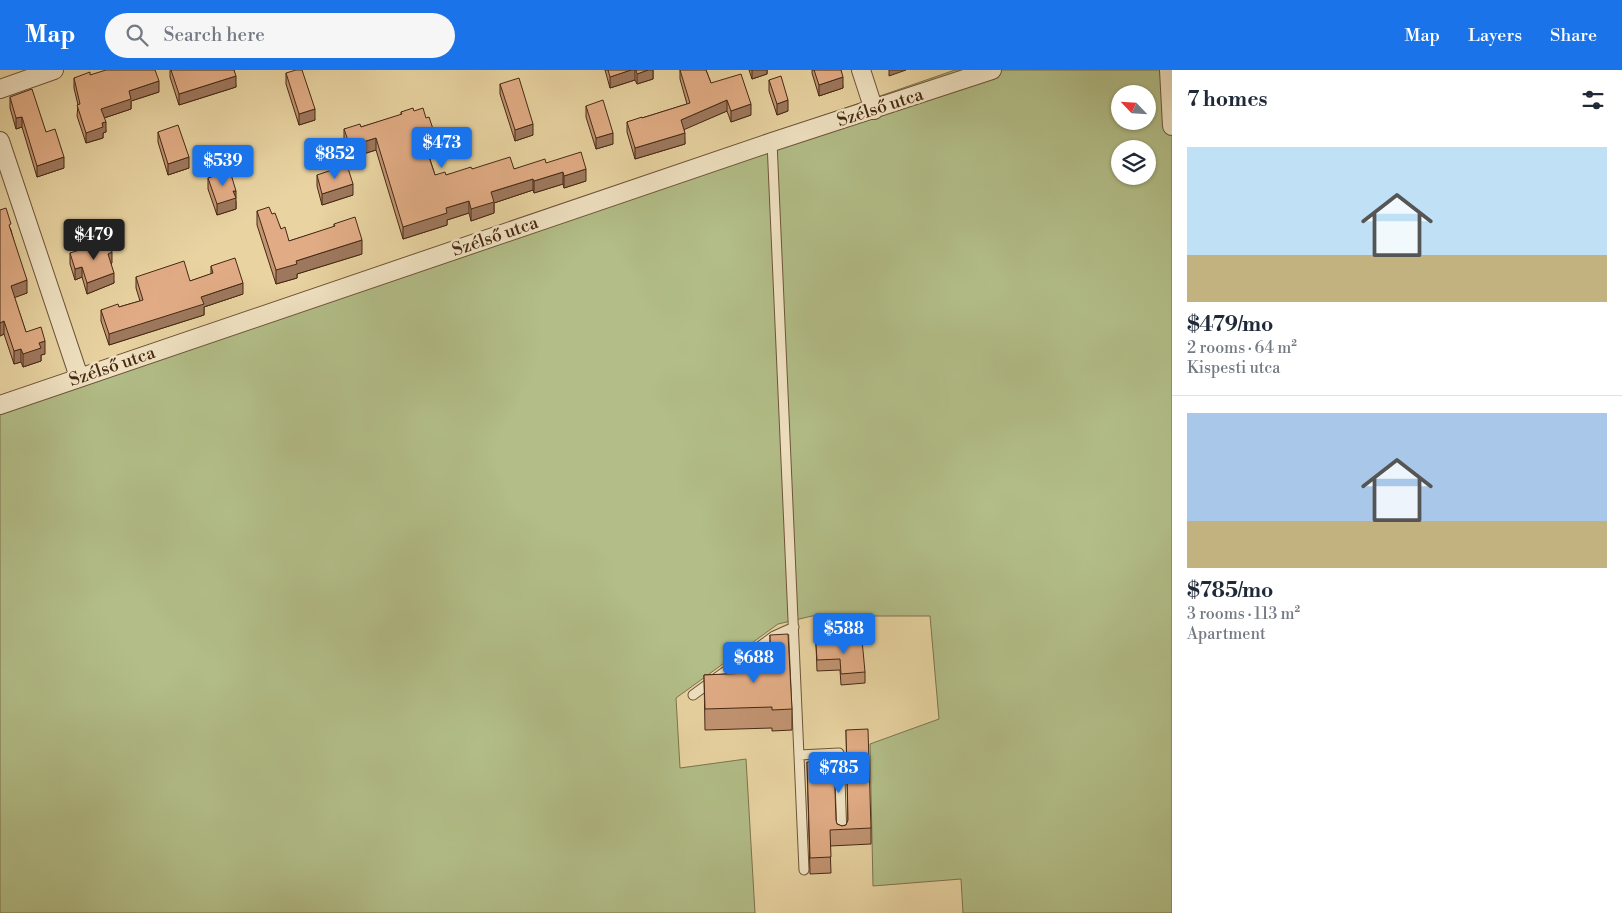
<!DOCTYPE html>
<html lang="en">
<head>
<meta charset="utf-8">
<style>
	body { margin:0; font-family:"Libre Bodoni",serif; background:#f6f6f7; color:#1f2937; height:100vh; display:flex; flex-direction:column; font-size:19px; white-space:nowrap }
	* { box-sizing:border-box; margin:0 }
	p { font-size:16px; color:#747a83 }
	.icon { flex:none; width:28px; height:28px; fill:none; stroke:currentColor; stroke-width:2; stroke-linecap:round; stroke-linejoin:round }
	.map { position:relative; flex:1; overflow:hidden }
	.panel { display:flex; flex-direction:column; background:#fff; width:450px }
	.panel>* { flex:none }
	.needle { width:32px; rotate:295deg }
	.controls { position:absolute; left:1111px; top:15px; display:grid; gap:10px }
	.controls a { display:grid; place-items:center; width:45px; height:45px; border-radius:50%; background:#fff; box-shadow:0 1px 4px #0004; font-size:25px }
	.price { position:absolute; translate:-50% -42px; padding:0 11px; border-radius:5px; background:#1a73e8; color:#fff; font-size:16px; line-height:32px; filter:drop-shadow(0 1px 2px #0008) }
	.price::after { content:''; position:absolute; left:50%; top:30px; width:15px; height:11px; margin-left:-8px; background:inherit; clip-path:polygon(0 0,100% 0,50% 100%) }
	.price.current { background:#222; color:#fff }
	ul { padding:0; list-style:none }
	li { display:grid; align-content:center; gap:10px; height:265px; padding:0 15px }
	li+li { border-top:1px solid #e0e1e3 }
	li span { display:grid; place-items:center; height:155px; border-radius:0px; color:#555 }
	li>.icon { margin-inline-start:auto }
	span .icon { width:90px; height:90px; fill:#fffc; stroke-width:1 }
	li b { font-size:21px }
	h2 { display:flex; justify-content:space-between; align-items:center; height:60px; padding:0 15px; font-size:21px }
	header { display:flex; align-items:center; gap:30px; box-sizing:border-box; height:70px; padding:0 25px; background:#1a73e8; color:#fff }
	header strong { font-size:24px }
	nav { display:flex; gap:28px; margin-inline-start:auto; font-size:18px }
	.search { width:350px; height:45px; background:#f6f6f7; display:flex; align-items:center; gap:12px; box-sizing:border-box; padding:0 18px; border-radius:28px; color:#747a83; font-size:19px }
	main { display:flex; flex:1; min-height:0 }
	.map>svg:first-child { display:block }
	.green { fill:#b2bd87; stroke:#7c734e; fill-rule:evenodd }
	.lines { fill:none; stroke-linecap:round; stroke-linejoin:round }
	.lane-casing { stroke:#6e5438; stroke-width:11 }
	.street-casing { stroke:#6e5438; stroke-width:20 }
	.lane { stroke:#f0e2c2; stroke-width:9 }
	.street { stroke:#f0e2c2; stroke-width:18 }
	.wall { fill:#c29472; stroke:#462915 }
	.shaded-wall { fill:#9e785d; stroke:#462915 }
	.building { fill:#e1ac85; stroke:#462915 }
	.labels { text-anchor:middle; stroke-width:5; stroke-linejoin:round; paint-order:stroke }
	.street-label { font-size:18px; fill:#462915; stroke:#f0e2c2 }
</style>
</head>
<body>
<header>
<strong>Map</strong>
<div class="search"><svg class="icon" aria-label="search" viewBox="0 0 24 24"><circle cx="10" cy="10" r="6"/><path d="M15 15l6 6"/></svg>Search here</div>
<nav><a>Map</a><a>Layers</a><a>Share</a></nav>
</header>
<main>
<div class="map">
<svg width="1172" height="843" viewBox="0 0 1172 843">
	<rect width="100%" height="100%" fill="#e8d3a1"/>
	<filter id="stains"><feTurbulence type="fractalNoise" baseFrequency=".004" numOctaves="4"/><feColorMatrix values="0 0 0 0 .2 0 0 0 0 .09 0 0 0 0 .02 0 0 0 .5 -.17"/></filter>
	<radialGradient id="worn" r=".72"><stop offset=".6" stop-color="#630" stop-opacity="0"/><stop offset="1" stop-color="#630" stop-opacity=".3"/></radialGradient>
	<path class="green" d="M 955,0 L 1172,0 L 1172,843 L 963,843 L 961,809 L 873,816 L 870,674 L 939,649 L 930,546 L 812,546 L 778,554 L 676,628 L 680,698 L 746,689 L 755,843 L 0,843 L 0,331 ZM 1120,24 L 1148,24 L 1148,51 L 1120,51 ZM 1120,79 L 1148,79 L 1148,106 L 1120,106 Z"/>
	<g class="lines">
		<g class="lane-casing">
			<path id="lane" d="M 772,72 L 804,800
				M 693,625 L 774,566 L 794,557
				M 799,685 L 839,683 L 842,766"/>
		</g>
		<g class="street-casing">
			<path id="street" d="M 861,0 L 874,40
				M 1169,0 L 1172,56
				M 0,19 L 54,0
				M 0,71 L 79,307
				M 0,335 L 772,72 L 992,0"/>
		</g>
		<use href="#lane" class="lane"/>
		<use href="#street" class="street"/>
	</g>
	<path class="wall" d="M 170,0 L 234,0 L 236,17 L 179,35 L 170,7 Z
		M 605,0 L 653,0 L 653,9 L 637,14 L 635,10 L 610,18 Z
		M 680,0 L 706,0 L 711,13 L 751,45 L 731,52 L 727,41 L 684,59 L 685,74 L 635,89 L 627,62 L 627,52 L 642,48 L 687,34 L 680,9 Z
		M 749,0 L 767,0 L 767,4 L 752,9 Z
		M 812,0 L 841,0 L 843,18 L 819,26 L 812,3 Z
		M 286,3 L 315,50 L 299,55 L 286,14 Z
		M 90,5 L 159,22 L 131,31 L 131,39 L 104,48 L 106,62 L 103,63 L 103,68 L 86,73 L 77,46 L 78,35 L 74,18 L 74,8 Z
		M 769,10 L 788,41 L 777,45 L 769,21 Z
		M 500,14 L 533,65 L 515,71 L 500,24 Z
		M 10,27 L 64,98 L 37,107 L 22,57 L 16,59 L 10,38 Z
		M 586,36 L 613,74 L 596,79 L 586,47 Z
		M 414,41 L 436,80 L 428,83 L 435,105 L 446,105 L 472,99 L 514,99 L 546,93 L 586,111 L 564,118 L 563,114 L 534,123 L 533,120 L 494,133 L 494,143 L 471,151 L 469,143 L 447,150 L 447,155 L 403,169 L 376,80 L 350,88 L 344,71 L 344,59 L 361,57 L 401,45 L 401,42 Z
		M 158,62 L 189,98 L 168,105 L 158,72 Z
		M 317,105 L 353,125 L 322,135 L 317,116 Z
		M 208,108 L 236,131 L 236,139 L 217,145 L 208,119 Z
		M 0,140 L 11,160 L 27,223 L 14,227 L 26,262 L 45,284 L 41,285 L 41,291 L 23,297 L 21,292 L 14,294 L 4,264 L 0,266 Z
		M 257,141 L 272,144 L 289,171 L 334,157 L 334,154 L 362,184 L 297,204 L 297,208 L 276,214 L 257,155 Z
		M 70,183 L 112,193 L 111,193 L 114,213 L 87,224 L 82,207 L 75,210 L 70,194 Z
		M 211,196 L 243,224 L 204,237 L 204,245 L 109,275 L 101,251 L 101,240 L 119,237 L 140,231 L 136,218 L 136,207 L 190,211 L 211,204 Z
		M 770,565 L 792,639 L 792,660 L 772,661 L 772,658 L 705,660 L 704,605 L 750,603 L 770,600 Z
		M 816,574 L 865,602 L 865,613 L 841,615 L 840,600 L 817,601 Z
		M 846,660 L 871,758 L 871,774 L 830,776 L 831,803 L 810,804 L 807,692 L 837,754 L 842,756 L 846,755 L 848,751 Z"/>
	<path class="shaded-wall" d="M 631,0 L 635,0 L 635,10 L 610,18 L 610,7 Z
		M 648,0 L 653,0 L 653,9 L 637,14 L 637,4 Z
		M 752,0 L 767,0 L 767,4 L 752,9 Z
		M 889,0 L 906,0 L 889,6 Z
		M 236,6 L 236,17 L 179,35 L 179,24 Z
		M 843,7 L 843,18 L 819,26 L 819,15 Z
		M 159,11 L 159,22 L 131,31 L 131,39 L 101,49 L 101,39 L 129,21 Z
		M 727,30 L 727,41 L 681,61 L 681,50 Z
		M 788,30 L 788,41 L 777,45 L 777,34 Z
		M 751,34 L 751,45 L 731,52 L 731,41 Z
		M 315,39 L 315,50 L 299,55 L 299,44 Z
		M 22,47 L 22,57 L 16,59 L 16,48 Z
		M 106,52 L 106,62 L 103,63 L 103,68 L 86,73 L 86,63 L 102,53 Z
		M 533,54 L 533,65 L 515,71 L 515,60 Z
		M 613,63 L 613,74 L 596,79 L 596,68 Z
		M 685,63 L 685,74 L 635,89 L 635,78 Z
		M 376,68 L 376,80 L 350,88 L 350,76 Z
		M 436,68 L 436,80 L 424,84 L 424,72 Z
		M 64,87 L 64,98 L 37,107 L 37,96 Z
		M 189,87 L 189,98 L 168,105 L 168,94 Z
		M 586,99 L 586,111 L 564,118 L 564,106 Z
		M 563,102 L 563,114 L 534,123 L 534,111 Z
		M 533,109 L 533,120 L 494,133 L 494,143 L 471,151 L 471,139 L 491,122 Z
		M 353,114 L 353,125 L 322,135 L 322,124 Z
		M 233,121 L 236,121 L 236,139 L 217,145 L 217,134 Z
		M 469,131 L 469,143 L 447,150 L 447,155 L 403,169 L 403,157 L 446,138 Z
		M 362,170 L 362,184 L 297,204 L 297,208 L 276,214 L 276,200 L 296,191 Z
		M 112,182 L 112,193 L 108,195 L 108,184 Z
		M 82,197 L 82,207 L 75,210 L 75,199 Z
		M 114,203 L 114,213 L 87,224 L 87,213 Z
		M 27,210 L 27,223 L 11,229 L 11,216 Z
		M 243,213 L 243,224 L 204,237 L 204,245 L 109,275 L 109,264 L 201,227 Z
		M 4,251 L 4,264 L 0,266 L 0,253 Z
		M 45,271 L 45,284 L 41,285 L 41,291 L 23,297 L 23,284 L 39,273 Z
		M 21,279 L 21,292 L 14,294 L 14,281 Z"/>
	<path class="building" d="M 106,0 L 155,0 L 159,11 L 129,21 L 131,29 L 101,39 L 106,52 L 102,53 L 103,57 L 86,63 L 77,35 L 80,34 L 74,8 L 90,2 L 90,5 Z
		M 171,0 L 234,0 L 236,6 L 179,24 Z
		M 296,0 L 302,0 L 315,39 L 299,44 L 286,3 Z
		M 608,0 L 631,0 L 610,7 Z
		M 636,0 L 648,0 L 637,4 Z
		M 680,0 L 706,0 L 711,13 L 741,4 L 751,34 L 731,41 L 727,30 L 681,50 L 685,63 L 635,78 L 627,52 L 642,47 L 642,48 L 690,33 Z
		M 814,0 L 841,0 L 843,7 L 819,15 Z
		M 781,6 L 788,30 L 777,34 L 769,10 Z
		M 519,8 L 533,54 L 515,60 L 500,14 Z
		M 32,19 L 46,62 L 55,59 L 64,87 L 37,96 L 22,47 L 16,48 L 10,27 Z
		M 603,30 L 613,63 L 596,68 L 586,36 Z
		M 413,38 L 414,41 L 423,38 L 426,48 L 429,47 L 436,68 L 424,72 L 435,105 L 445,102 L 446,105 L 471,97 L 472,99 L 510,87 L 514,99 L 545,89 L 546,93 L 581,82 L 586,99 L 564,106 L 563,102 L 534,111 L 533,109 L 491,122 L 494,132 L 471,139 L 469,131 L 446,138 L 447,143 L 403,157 L 376,68 L 350,76 L 344,59 L 360,54 L 361,57 L 402,44 L 401,42 Z
		M 178,55 L 189,87 L 168,94 L 158,62 Z
		M 347,95 L 353,114 L 322,124 L 317,105 Z
		M 230,101 L 236,121 L 233,121 L 236,128 L 217,134 L 208,108 Z
		M 269,137 L 272,144 L 275,143 L 281,159 L 285,157 L 289,171 L 335,156 L 334,154 L 355,147 L 362,170 L 296,191 L 297,194 L 276,200 L 257,141 Z
		M 6,138 L 11,154 L 9,155 L 27,210 L 11,216 L 26,262 L 41,257 L 45,271 L 39,273 L 41,278 L 23,284 L 21,279 L 14,281 L 4,251 L 0,253 L 0,140 Z
		M 108,171 L 112,182 L 108,184 L 114,203 L 87,213 L 82,197 L 75,199 L 70,183 Z
		M 235,188 L 243,213 L 201,227 L 204,234 L 109,264 L 101,240 L 118,234 L 119,237 L 143,230 L 136,207 L 184,191 L 190,211 L 213,203 L 211,196 Z
		M 788,564 L 792,639 L 772,640 L 772,637 L 705,639 L 704,605 L 750,603 L 750,600 L 771,600 L 770,565 Z
		M 862,570 L 865,602 L 841,604 L 840,589 L 817,590 L 816,574 Z
		M 868,659 L 871,758 L 830,760 L 831,787 L 810,788 L 807,692 L 834,691 L 836,750 L 837,754 L 842,756 L 846,755 L 848,750 L 846,660 Z"/>
	<g class="labels">
		<g class="street-label">
			<text transform="translate(880 37) rotate(-18)" y="6">Szélső utca</text>
			<text transform="translate(495 166) rotate(-19)" y="6">Szélső utca</text>
			<text transform="translate(112 296) rotate(-19)" y="6">Szélső utca</text>
		</g>
	</g>
	<rect width="100%" height="100%" filter="url(#stains)"/>
	<rect width="100%" height="100%" fill="url(#worn)"/>
</svg>
<div class="controls">
<a><svg class="needle" viewBox="-14 -14 28 28"><path d="M0-13l5 13h-10z" fill="#e53935"/><path d="M0 13l5-13h-10z" fill="#747a83"/></svg></a>
<a><svg class="icon" aria-label="layers" viewBox="0 0 24 24"><path d="M12 4l9 5-9 5-9-5zM3 14l9 5 9-5"/></svg></a>
</div>
<b class="price" style="left:442px;top:99px">$473</b>
<b class="price" style="left:335px;top:110px">$852</b>
<b class="price" style="left:223px;top:117px">$539</b>
<b class="price current" style="left:94px;top:191px">$479</b>
<b class="price" style="left:844px;top:585px">$588</b>
<b class="price" style="left:754px;top:614px">$688</b>
<b class="price" style="left:839px;top:724px">$785</b>
</div>
<section class="panel">
<h2>7 homes<svg class="icon" aria-label="filters" viewBox="0 0 24 24"><path d="M4 7h16M4 17h16"/><circle cx="9" cy="7" r="2"/><circle cx="15" cy="17" r="2"/></svg></h2>
<ul>
<li><span style="background:linear-gradient(#bfe0f5 70%,#c2b280 0)"><svg class="icon" aria-label="home" viewBox="0 0 24 24"><path d="M3 11l9-7 9 7M6 9v11h12V9"/></svg></span><div><b>$479/mo</b><p>2 rooms · 64 m²</p><p>Kispesti utca</p></div></li>
<li><span style="background:linear-gradient(#a9c7e8 70%,#c2b280 0)"><svg class="icon" aria-label="home" viewBox="0 0 24 24"><path d="M3 11l9-7 9 7M6 9v11h12V9"/></svg></span><div><b>$785/mo</b><p>3 rooms · 113 m²</p><p>Apartment</p></div></li>
</ul>
</section>
</main>
</body>
</html>
